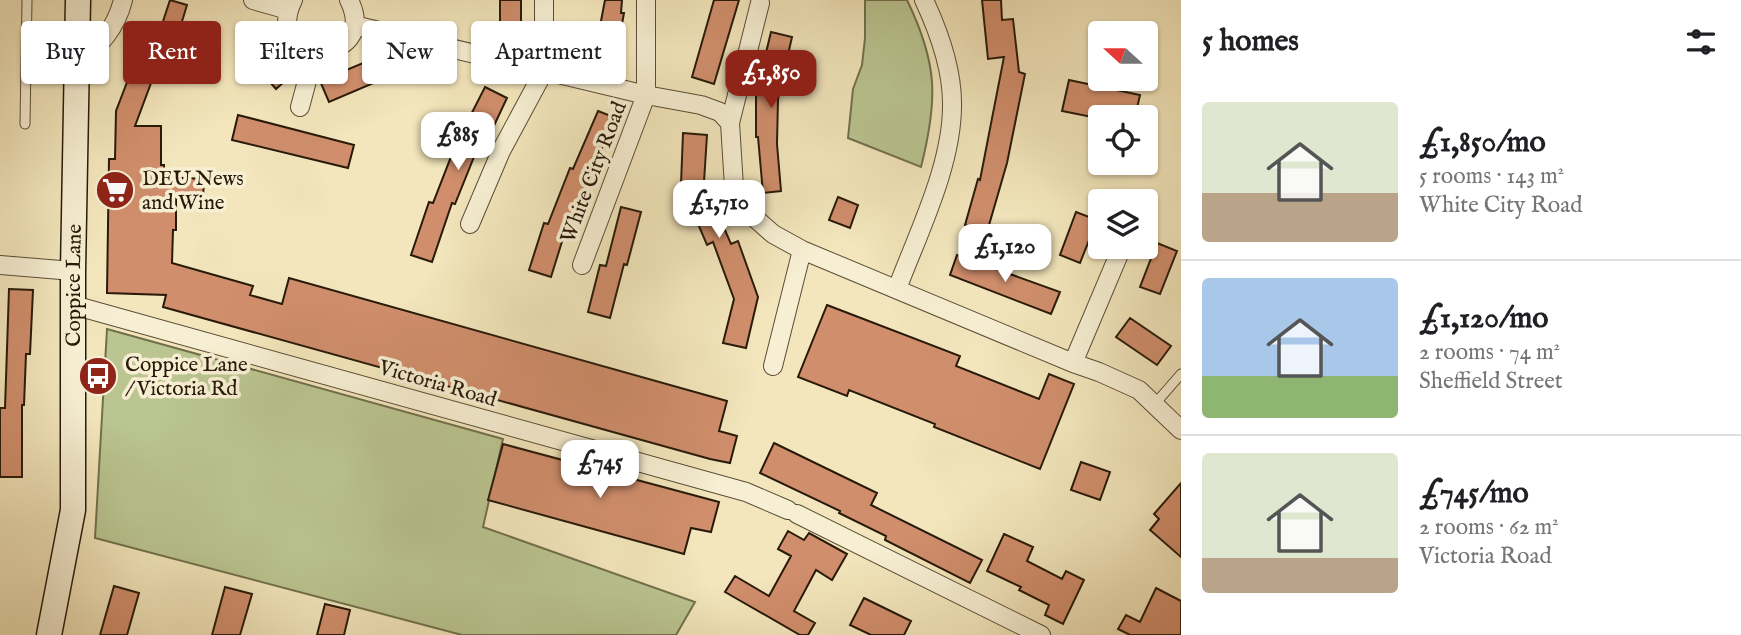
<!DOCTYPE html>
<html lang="en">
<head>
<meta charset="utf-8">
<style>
	body { margin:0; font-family:"IM FELL English",serif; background:#f2f2f2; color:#202124; height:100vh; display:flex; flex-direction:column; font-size:26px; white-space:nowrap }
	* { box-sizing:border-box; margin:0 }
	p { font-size:23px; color:#757577 }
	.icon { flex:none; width:38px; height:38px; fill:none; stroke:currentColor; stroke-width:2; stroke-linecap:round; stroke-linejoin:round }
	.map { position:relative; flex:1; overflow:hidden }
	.drawer { display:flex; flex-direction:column; background:#fff; width:560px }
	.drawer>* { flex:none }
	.hud { position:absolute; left:21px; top:21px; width:665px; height:63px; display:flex; gap:14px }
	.needle { width:46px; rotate:291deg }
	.buttons { position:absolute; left:1088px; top:21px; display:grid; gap:14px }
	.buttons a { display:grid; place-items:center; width:70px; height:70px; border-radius:7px; background:#fff; box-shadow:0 2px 5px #0004; font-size:35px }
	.price { position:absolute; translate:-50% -60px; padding:0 16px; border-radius:14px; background:#fff; color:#222; font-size:23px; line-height:46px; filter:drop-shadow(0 2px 4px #0008) }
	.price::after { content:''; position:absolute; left:50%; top:42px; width:21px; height:16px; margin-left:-10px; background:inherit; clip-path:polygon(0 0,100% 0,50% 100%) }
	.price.on { background:#8f2418; color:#fff }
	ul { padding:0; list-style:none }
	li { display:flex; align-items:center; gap:21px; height:175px; padding:0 21px }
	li+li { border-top:2px solid #e0e0e0 }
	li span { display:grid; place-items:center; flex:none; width:196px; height:140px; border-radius:7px; color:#555 }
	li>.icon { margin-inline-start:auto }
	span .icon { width:84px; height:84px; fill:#fffc; stroke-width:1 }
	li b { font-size:30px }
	h2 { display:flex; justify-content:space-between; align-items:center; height:84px; padding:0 21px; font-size:30px }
	.tag { padding:0 24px; border-radius:7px; background:#fff; box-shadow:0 2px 5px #0004; font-size:24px; line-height:63px }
	.tag.on { background:#8f2418; color:#fff }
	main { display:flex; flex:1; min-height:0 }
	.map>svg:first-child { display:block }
	.green { fill:#bac591; stroke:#71704d; stroke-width:2 }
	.building { fill:#d08e6c; stroke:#281a09; stroke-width:2 }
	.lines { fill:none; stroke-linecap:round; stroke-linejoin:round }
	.lane-casing { stroke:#5b4d36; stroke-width:11 }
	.street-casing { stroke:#5b4d36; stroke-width:20 }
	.secondary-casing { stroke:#281a09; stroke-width:27 }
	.lane { stroke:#f7efd3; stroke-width:9 }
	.street { stroke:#f7efd3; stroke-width:18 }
	.secondary { stroke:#f7efd3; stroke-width:24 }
	.labels { text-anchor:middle; stroke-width:7; stroke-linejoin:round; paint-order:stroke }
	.street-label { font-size:21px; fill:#281a09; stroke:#f7efd3 }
	.poi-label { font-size:21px; fill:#281a09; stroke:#f7efd3; text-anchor:start }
</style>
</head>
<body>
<main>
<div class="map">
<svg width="1181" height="635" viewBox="0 0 1181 635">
	<rect width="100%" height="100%" fill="#f3e6bc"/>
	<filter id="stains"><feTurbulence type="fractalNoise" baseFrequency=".00286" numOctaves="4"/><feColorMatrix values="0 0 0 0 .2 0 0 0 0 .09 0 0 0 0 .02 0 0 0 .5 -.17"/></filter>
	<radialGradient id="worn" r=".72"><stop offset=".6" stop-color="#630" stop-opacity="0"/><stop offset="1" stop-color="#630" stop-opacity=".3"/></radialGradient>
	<path class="green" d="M 865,0 L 907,0 C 938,64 938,99 921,167 L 848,138 L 853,89 L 862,65 L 865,38 Z
		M 107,329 L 503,439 L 483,527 L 695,602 L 676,635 L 462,635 L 95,538 Z"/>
	<path class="building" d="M 170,0 L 187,5 L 170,61 L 152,55 Z
		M 500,0 L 521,0 L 521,41 L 500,41 Z
		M 605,0 L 622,0 L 621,13 L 624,13 L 615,62 L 594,58 Z
		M 714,0 L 739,0 L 714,84 L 692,77 Z
		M 982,0 L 1001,0 L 1002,20 L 1013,19 L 1019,72 L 1025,74 L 1007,163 L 987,232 L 965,225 L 978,179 L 980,180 L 1004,57 L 988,59 Z
		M 256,29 L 294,73 L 276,89 L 238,45 Z
		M 771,32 L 792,37 L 778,99 L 777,144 L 781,191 L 763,193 L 758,137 L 756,137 L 756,94 Z
		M 375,58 L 383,79 L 329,102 L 320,81 Z
		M 136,59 L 157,67 L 135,126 L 161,126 L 161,165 L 164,165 L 164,177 L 204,179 L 203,199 L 176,198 L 176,230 L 173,230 L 172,263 L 253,286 L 250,295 L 282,304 L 289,278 L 727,401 L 719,431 L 737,436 L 730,463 L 710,459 L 163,307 L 166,295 L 107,293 L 109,159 L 115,159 L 116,111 Z
		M 1069,80 L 1140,95 L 1135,117 L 1092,117 L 1062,111 Z
		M 485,87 L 507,98 L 483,149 L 478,147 L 455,204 L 452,203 L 432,262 L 411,255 L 429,202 L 433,203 L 456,144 Z
		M 598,111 L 616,118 L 592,169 L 572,220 L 569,219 L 551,277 L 529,270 L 544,223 L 548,224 L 570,168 L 573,169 Z
		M 238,115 L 354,145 L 348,168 L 232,140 Z
		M 683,133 L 707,135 L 704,182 L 731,244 L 738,241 L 758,297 L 746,348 L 723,343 L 734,299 L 713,242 L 707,245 L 681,184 Z
		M 838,197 L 858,205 L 850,228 L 829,220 Z
		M 621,207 L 641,212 L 627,265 L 624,264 L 610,318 L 588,312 L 600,265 L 606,266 Z
		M 1076,212 L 1097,220 L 1080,263 L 1060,255 Z
		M 1157,243 L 1177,251 L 1160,294 L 1140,287 Z
		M 957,255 L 1060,292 L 1051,314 L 950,275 Z
		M 9,289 L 33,290 L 30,354 L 26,354 L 24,405 L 22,405 L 22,477 L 0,477 L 0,408 L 5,408 Z
		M 827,305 L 960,356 L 956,366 L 1039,399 L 1049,374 L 1074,384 L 1040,469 L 934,427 L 935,424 L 849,390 L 847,396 L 798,377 Z
		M 1130,318 L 1171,346 L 1157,365 L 1116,337 Z
		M 774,443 L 877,493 L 871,505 L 982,560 L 970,583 L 885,540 L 886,536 L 839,513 L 840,511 L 760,473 Z
		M 503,444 L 719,502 L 711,532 L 691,528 L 684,554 L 488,500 Z
		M 1081,462 L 1110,472 L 1100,500 L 1071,490 Z
		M 1181,483 L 1181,557 L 1150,530 L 1159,519 L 1154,514 Z
		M 788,531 L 804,540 L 809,533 L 847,554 L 832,580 L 816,570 L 794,611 L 815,623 L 808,635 L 800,635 L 725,592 L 735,576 L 769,596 L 791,556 L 778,549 Z
		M 1004,534 L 1033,547 L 1027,561 L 1062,579 L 1066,571 L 1084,580 L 1063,624 L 1045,615 L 1049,605 L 1019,590 L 1021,587 L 987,571 Z
		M 114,586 L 139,593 L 127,635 L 100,635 Z
		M 225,587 L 252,594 L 240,635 L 212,635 Z
		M 1156,588 L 1181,601 L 1181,635 L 1130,635 L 1118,629 L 1126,615 L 1140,622 Z
		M 864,598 L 911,621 L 904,635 L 871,635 L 850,625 Z
		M 325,604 L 350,610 L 344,635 L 317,635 Z"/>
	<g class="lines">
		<g class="lane-casing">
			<path id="lane" d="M 25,124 L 27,0
				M 1154,405 L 1181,374"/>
		</g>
		<g class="street-casing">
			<path id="street" d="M 253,0 L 288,10
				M 293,0 C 260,67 382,67 349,0
				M 760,3 L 730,123 L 734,187 L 739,198 L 756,219 L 773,234 L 802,250 L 1073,363 L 1099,372 L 1139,390 L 1181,430
				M 354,25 L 646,95 L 701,105 L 720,112 L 730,123
				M 78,61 C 100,46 116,28 123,0
				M 300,107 L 315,51
				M 470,224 L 501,151 L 544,71 L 544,0
				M 0,265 L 73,271
				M 582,265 L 646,95 L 646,0
				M 897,289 C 918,233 953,164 952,103 C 952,67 939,32 924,0
				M 73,305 L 746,492 L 788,510
				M 1073,363 L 1122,247
				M 773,366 L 802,250
				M 797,514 L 1041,635"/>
		</g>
		<g class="secondary-casing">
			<g id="secondary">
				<path id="s1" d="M 49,635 L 73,510 L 73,271 L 78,0"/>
			</g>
		</g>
		<use href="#lane" class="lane"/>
		<use href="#street" class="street"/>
		<use href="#secondary" class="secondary"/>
	</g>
	<defs>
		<g id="supermarket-disc" transform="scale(2.0125)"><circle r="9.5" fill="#8f2418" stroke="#f7efd3"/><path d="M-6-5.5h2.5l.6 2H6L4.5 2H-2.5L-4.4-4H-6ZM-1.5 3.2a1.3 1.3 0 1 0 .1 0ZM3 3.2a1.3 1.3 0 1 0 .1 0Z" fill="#fff"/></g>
		<g id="bus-disc" transform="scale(2.0125)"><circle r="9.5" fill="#8f2418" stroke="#f7efd3"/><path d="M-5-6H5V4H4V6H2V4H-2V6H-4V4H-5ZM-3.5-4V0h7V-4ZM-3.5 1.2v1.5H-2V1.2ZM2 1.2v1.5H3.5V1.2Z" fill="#fff"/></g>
	</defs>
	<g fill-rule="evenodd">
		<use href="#supermarket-disc" x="115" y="190"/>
		<use href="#bus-disc" x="98" y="376"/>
	</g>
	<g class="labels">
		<g class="street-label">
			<text transform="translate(593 172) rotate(-69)" y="7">White City Road</text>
			<text dy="7" stroke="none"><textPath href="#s1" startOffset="352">Coppice Lane</textPath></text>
			<text transform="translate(438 383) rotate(16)" y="7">Victoria Road</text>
		</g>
		<g class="poi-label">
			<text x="142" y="185">DEU News<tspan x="142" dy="24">and Wine</tspan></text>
			<text x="125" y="371">Coppice Lane<tspan x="125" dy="24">/ Victoria Rd</tspan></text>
		</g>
	</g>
	<rect width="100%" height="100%" filter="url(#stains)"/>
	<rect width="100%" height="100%" fill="url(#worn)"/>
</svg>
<div class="buttons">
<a><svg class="needle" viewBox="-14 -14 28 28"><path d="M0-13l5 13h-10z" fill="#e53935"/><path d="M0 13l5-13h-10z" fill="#757577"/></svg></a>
<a><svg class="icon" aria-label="locate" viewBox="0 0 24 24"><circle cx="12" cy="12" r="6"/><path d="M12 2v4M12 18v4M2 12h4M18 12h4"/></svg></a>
<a><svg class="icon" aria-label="layers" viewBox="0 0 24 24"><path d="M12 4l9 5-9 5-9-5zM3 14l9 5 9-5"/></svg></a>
</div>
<b class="price on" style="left:771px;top:110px">£1,850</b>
<b class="price" style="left:458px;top:172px">£885</b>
<b class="price" style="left:719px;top:240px">£1,710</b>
<b class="price" style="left:1005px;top:284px">£1,120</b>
<b class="price" style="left:600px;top:500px">£745</b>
<div class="hud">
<a class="tag">Buy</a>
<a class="tag on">Rent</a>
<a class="tag">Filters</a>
<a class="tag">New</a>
<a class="tag">Apartment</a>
</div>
</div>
<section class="drawer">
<h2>5 homes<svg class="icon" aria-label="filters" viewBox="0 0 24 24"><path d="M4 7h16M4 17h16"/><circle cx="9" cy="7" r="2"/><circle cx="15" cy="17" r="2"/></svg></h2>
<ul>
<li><span style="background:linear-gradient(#dfe7d0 65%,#b9a48a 0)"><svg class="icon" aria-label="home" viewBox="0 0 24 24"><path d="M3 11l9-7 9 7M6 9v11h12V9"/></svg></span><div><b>£1,850/mo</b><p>5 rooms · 143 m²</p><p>White City Road</p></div></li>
<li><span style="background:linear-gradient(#a9c7e8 70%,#8fb573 0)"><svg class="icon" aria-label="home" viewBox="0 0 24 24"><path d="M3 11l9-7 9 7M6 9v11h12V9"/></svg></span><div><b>£1,120/mo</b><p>2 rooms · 74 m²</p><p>Sheffield Street</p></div></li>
<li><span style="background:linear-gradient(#dfe7d0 75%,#b9a48a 0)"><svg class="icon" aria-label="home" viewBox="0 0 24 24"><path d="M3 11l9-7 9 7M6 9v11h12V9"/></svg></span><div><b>£745/mo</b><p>2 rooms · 62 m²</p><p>Victoria Road</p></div></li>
</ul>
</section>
</main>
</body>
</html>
